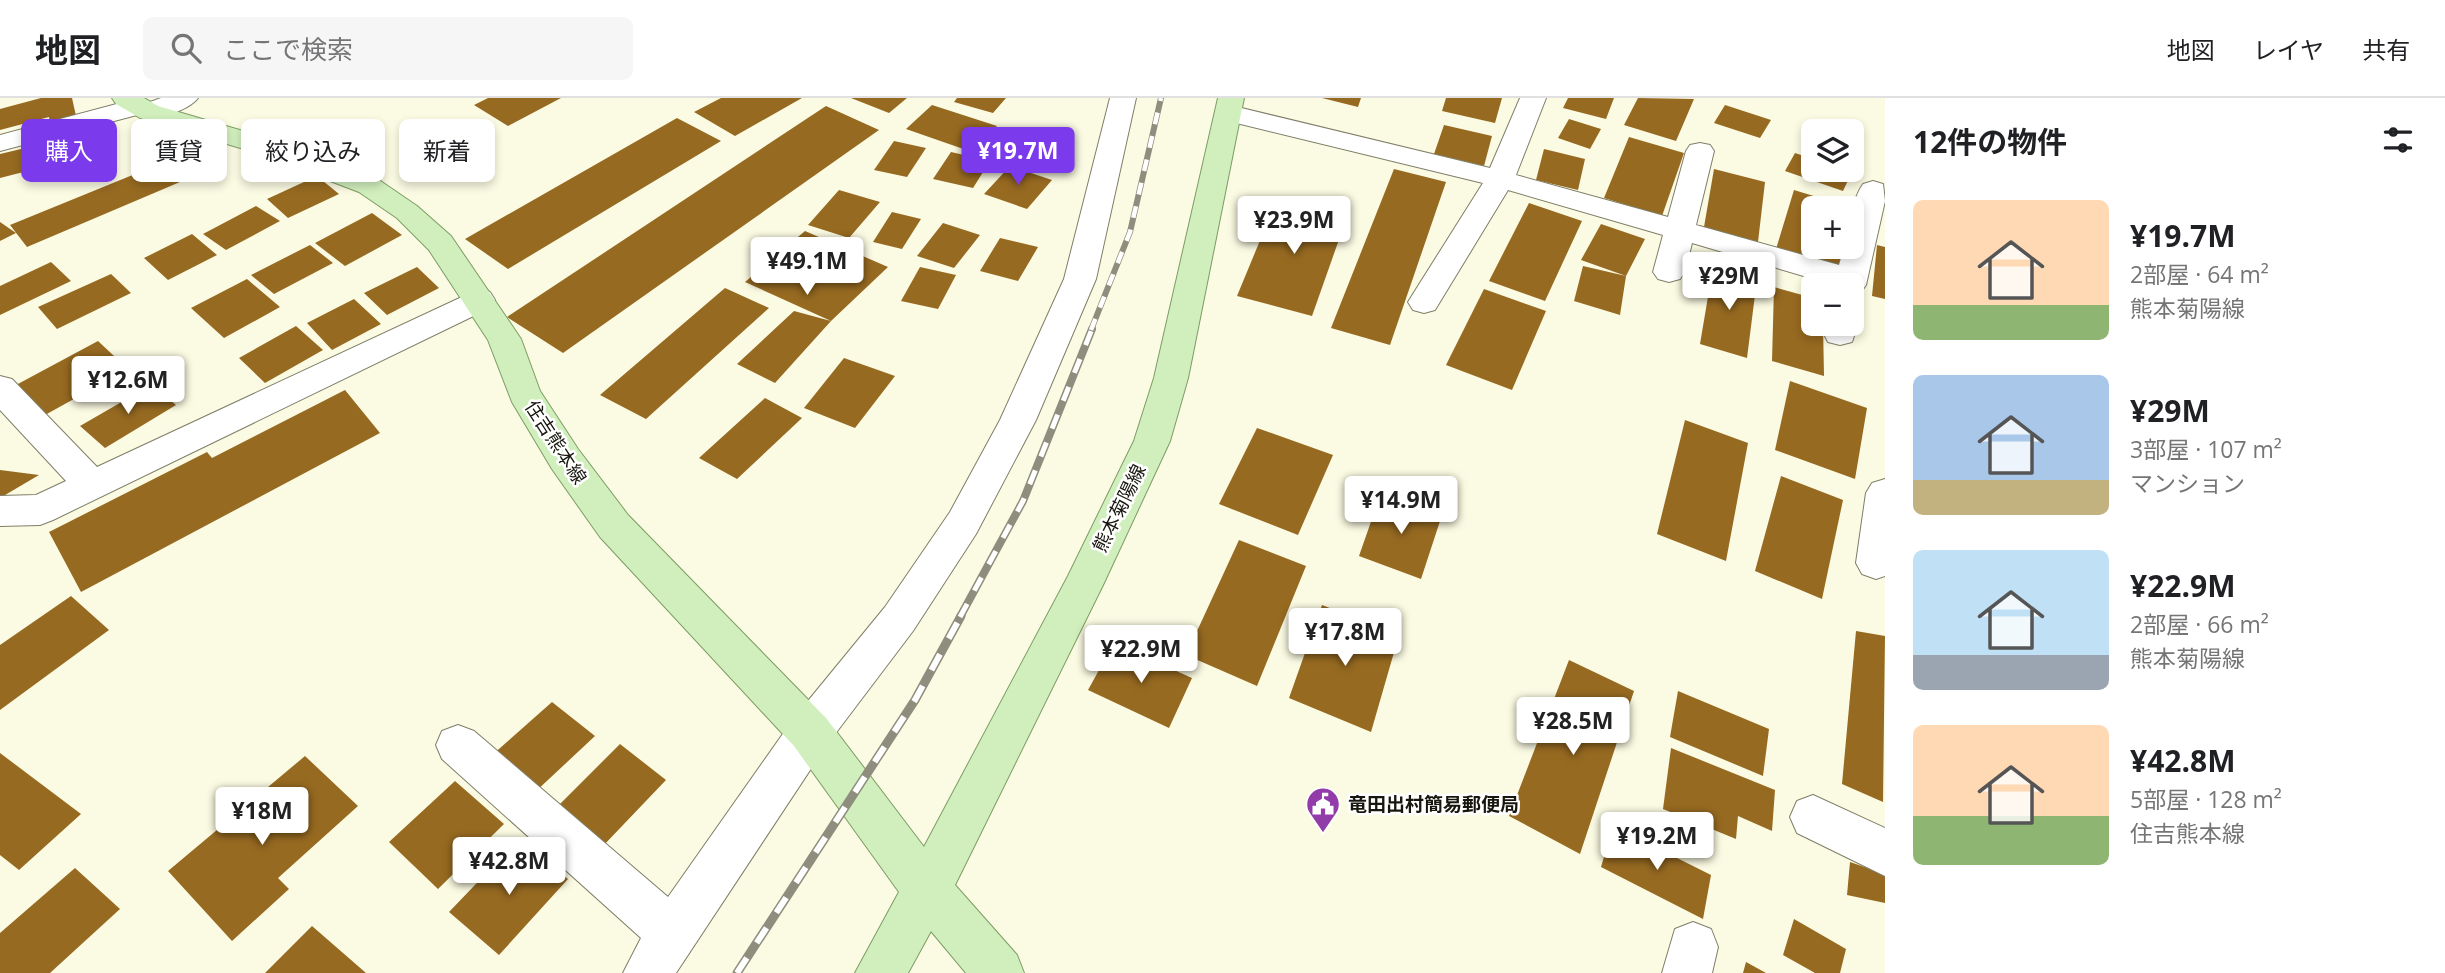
<!DOCTYPE html>
<html lang="ja">
<head>
<meta charset="utf-8">
<style>
	body { margin:0; font-family:"Open Sans","Noto Sans JP",sans-serif; background:#f6f6f6; color:#202124; height:100vh; display:flex; flex-direction:column; font-size:26px; white-space:nowrap }
	* { box-sizing:border-box; margin:0 }
	p { font-size:23px; color:#757577 }
	.icon { flex:none; width:38px; height:38px; fill:none; stroke:currentColor; stroke-width:2; stroke-linecap:round; stroke-linejoin:round }
	.map { position:relative; flex:1; overflow:hidden }
	.drawer { display:flex; flex-direction:column; background:#fff; width:560px }
	.drawer>* { flex:none }
	.banner { position:absolute; left:21px; top:21px; width:665px; height:63px; display:flex; gap:14px }
	.controls { position:absolute; left:1801px; top:21px; display:grid; gap:14px }
	.controls a { display:grid; place-items:center; width:63px; height:63px; border-radius:10px; background:#fff; box-shadow:0 4px 10px #0003; font-size:35px }
	.price { position:absolute; translate:-50% -60px; padding:0 16px; border-radius:7px; background:#fff; color:#222; font-size:23px; line-height:46px; filter:drop-shadow(0 2px 4px #0008) }
	.price::after { content:''; position:absolute; left:50%; top:42px; width:21px; height:16px; margin-left:-10px; background:inherit; clip-path:polygon(0 0,100% 0,50% 100%) }
	.price.current { background:#7c3aed; color:#fff }
	ul { padding:0; list-style:none }
	li { display:flex; align-items:center; gap:21px; height:175px; padding:0 28px }
	li span { display:grid; place-items:center; flex:none; width:196px; height:140px; border-radius:10px; color:#555 }
	li>.icon { margin-inline-start:auto }
	span .icon { width:84px; height:84px; fill:#fffc; stroke-width:1 }
	li b { font-size:30px }
	h2 { display:flex; justify-content:space-between; align-items:center; height:84px; padding:0 28px; font-size:30px }
	.tag { padding:0 24px; border-radius:10px; background:#fff; box-shadow:0 4px 10px #0003; font-size:24px; line-height:63px }
	.tag.current { background:#7c3aed; color:#fff }
	header { display:flex; align-items:center; gap:42px; box-sizing:border-box; height:98px; padding:0 35px; background:#fff; border-bottom:2px solid #e0e0e0 }
	header strong { font-size:33px }
	nav { display:flex; gap:38px; margin-inline-start:auto; font-size:24px }
	.search { width:490px; height:63px; background:#f6f6f6; display:flex; align-items:center; gap:18px; box-sizing:border-box; padding:0 24px; border-radius:10px; color:#757577; font-size:26px }
	main { display:flex; flex:1; min-height:0 }
	.map>svg:first-child { display:block }
	.building { fill:#976a21 }
	.lines { fill:none; stroke-linecap:round; stroke-linejoin:round }
	.minor-casing { stroke:#7f7e68; stroke-width:2 }
	.major-casing { stroke:#7d9c64; stroke-width:2 }
	.minor { fill:#fff; fill-rule:evenodd }
	.major { fill:#d1efbd; fill-rule:evenodd }
	.rail-far2-casing { stroke:#8f8e7e; stroke-width:6 }
	.rail-far1-casing { stroke:#8f8e7e; stroke-width:8 }
	.rail-casing { stroke:#8f8e7e; stroke-width:9 }
	.rail-far2 { stroke:#fff; stroke-width:4.5; stroke-dasharray:12; stroke-linecap:butt }
	.rail-far1 { stroke:#fff; stroke-width:5; stroke-dasharray:15; stroke-linecap:butt }
	.rail { stroke:#fff; stroke-width:6; stroke-dasharray:18; stroke-linecap:butt }
	.labels { text-anchor:middle; stroke-width:5; stroke-linejoin:round; paint-order:stroke }
	.street-label { font-size:19px; fill:#18170f; stroke:#fff }
	.poi-label { font-size:19px; font-weight:bold; fill:#18170f; stroke:#fff; text-anchor:start }
</style>
</head>
<body>
<header>
<strong>地図</strong>
<div class="search"><svg class="icon" aria-label="search" viewBox="0 0 24 24"><circle cx="10" cy="10" r="6"/><path d="M15 15l6 6"/></svg>ここで検索</div>
<nav><a>地図</a><a>レイヤ</a><a>共有</a></nav>
</header>
<main>
<div class="map">
<svg width="1885" height="875" viewBox="0 0 1885 875">
	<rect width="100%" height="100%" fill="#fbfae2"/>
	<path class="building" d="M 41,0 L 72,0 L 76,18 L 50,25 L 49,19 L 0,32 L 0,11 Z
		M 488,0 L 561,0 L 508,28 L 474,7 Z
		M 721,0 L 802,0 L 735,38 L 694,14 Z
		M 851,0 L 907,0 L 889,15 Z
		M 957,0 L 1006,0 L 993,15 L 954,4 Z
		M 1322,0 L 1361,0 L 1358,9 Z
		M 1446,0 L 1502,0 L 1495,25 L 1442,13 Z
		M 1568,0 L 1614,0 L 1606,21 L 1563,10 Z
		M 1638,0 L 1694,1 L 1676,43 L 1624,27 Z
		M 932,7 L 997,28 L 972,54 L 906,31 Z
		M 1725,7 L 1771,22 L 1760,40 L 1714,25 Z
		M 826,8 L 879,32 L 563,255 L 507,219 Z
		M 677,20 L 721,43 L 508,171 L 465,141 Z
		M 1569,21 L 1601,31 L 1590,51 L 1558,40 Z
		M 1444,27 L 1492,38 L 1484,68 L 1434,56 Z
		M 1006,34 L 1059,46 L 1047,67 L 993,55 Z
		M 1629,39 L 1684,55 L 1662,118 L 1604,100 Z
		M 894,43 L 926,50 L 907,79 L 874,72 Z
		M 42,46 L 43,69 L 0,80 L 0,56 Z
		M 1544,51 L 1585,61 L 1578,92 L 1536,82 Z
		M 951,54 L 990,63 L 973,90 L 933,81 Z
		M 1795,55 L 1813,61 L 1813,72 L 1852,74 L 1843,93 L 1785,73 Z
		M 162,65 L 180,84 L 27,149 L 10,127 Z
		M 1010,68 L 1052,82 L 1027,111 L 984,96 Z
		M 1394,71 L 1446,84 L 1390,247 L 1331,230 Z
		M 1714,71 L 1765,84 L 1758,144 L 1704,129 Z
		M 317,78 L 339,96 L 288,120 L 267,101 Z
		M 839,92 L 880,104 L 849,140 L 808,127 Z
		M 1794,92 L 1853,110 L 1813,110 L 1813,149 L 1843,149 L 1838,171 L 1776,151 Z
		M 1278,99 L 1348,116 L 1312,218 L 1237,198 Z
		M 1529,105 L 1582,123 L 1545,203 L 1489,183 Z
		M 256,108 L 280,123 L 226,152 L 203,136 Z
		M 892,114 L 921,121 L 902,151 L 873,144 Z
		M 372,115 L 402,137 L 345,168 L 315,145 Z
		M 0,124 L 16,135 L 0,143 Z
		M 943,125 L 980,137 L 954,170 L 917,158 Z
		M 1601,126 L 1645,141 L 1626,178 L 1581,162 Z
		M 805,133 L 888,169 L 831,223 L 775,285 L 737,266 L 794,213 L 831,223 L 745,184 Z
		M 192,136 L 217,157 L 168,182 L 144,160 Z
		M 1000,140 L 1038,149 L 1018,183 L 980,173 Z
		M 310,147 L 333,165 L 274,196 L 251,177 Z
		M 1877,147 L 1885,149 L 1885,201 L 1872,198 Z
		M 51,164 L 71,183 L 0,217 L 0,188 Z
		M 1583,168 L 1626,178 L 1620,217 L 1574,203 Z
		M 417,169 L 439,190 L 387,217 L 364,195 Z
		M 920,169 L 956,177 L 938,211 L 901,203 Z
		M 1713,169 L 1757,181 L 1747,260 L 1700,246 Z
		M 111,176 L 131,195 L 57,231 L 38,209 Z
		M 247,181 L 280,209 L 224,240 L 191,210 Z
		M 1774,189 L 1813,200 L 1813,226 L 1823,226 L 1824,278 L 1772,263 Z
		M 725,190 L 769,210 L 646,321 L 600,297 Z
		M 1484,191 L 1546,213 L 1512,292 L 1446,267 Z
		M 354,201 L 381,226 L 332,252 L 307,225 Z
		M 296,228 L 323,252 L 265,285 L 239,260 Z
		M 98,243 L 128,271 L 45,317 L 16,287 Z
		M 844,260 L 895,278 L 855,330 L 804,310 Z
		M 1790,283 L 1867,310 L 1855,381 L 1775,352 Z
		M 151,287 L 176,307 L 105,350 L 80,328 Z
		M 345,292 L 380,335 L 81,494 L 49,434 L 207,354 L 212,360 Z
		M 765,300 L 802,320 L 737,381 L 699,360 Z
		M 1685,322 L 1748,345 L 1726,463 L 1657,436 Z
		M 1257,330 L 1333,357 L 1298,437 L 1219,406 Z
		M 0,372 L 39,377 L 0,400 Z
		M 1781,378 L 1843,402 L 1822,501 L 1755,473 Z
		M 1381,395 L 1442,417 L 1421,481 L 1359,458 Z
		M 1239,442 L 1306,468 L 1257,588 L 1186,557 Z
		M 71,498 L 109,532 L 0,612 L 0,547 Z
		M 1322,507 L 1399,537 L 1371,634 L 1289,600 Z
		M 1856,533 L 1885,538 L 1883,704 L 1842,686 Z
		M 1114,545 L 1192,580 L 1169,630 L 1088,592 Z
		M 1569,562 L 1634,593 L 1580,756 L 1509,718 Z
		M 1678,593 L 1769,631 L 1763,678 L 1670,639 Z
		M 552,604 L 595,638 L 534,695 L 491,658 Z
		M 620,646 L 666,682 L 602,749 L 556,710 Z
		M 1671,650 L 1775,692 L 1772,733 L 1738,718 L 1736,741 L 1663,711 Z
		M 0,655 L 81,716 L 19,772 L 0,757 Z
		M 305,658 L 358,708 L 278,780 L 289,791 L 232,843 L 168,773 Z
		M 455,683 L 504,726 L 438,791 L 389,744 Z
		M 1613,728 L 1711,777 L 1703,821 L 1601,769 Z
		M 519,741 L 568,781 L 499,857 L 449,814 Z
		M 1850,764 L 1885,776 L 1885,805 L 1847,797 Z
		M 75,770 L 120,811 L 50,875 L 0,875 L 0,835 Z
		M 1794,821 L 1846,851 L 1840,875 L 1815,875 L 1783,857 Z
		M 312,828 L 366,875 L 265,875 Z
		M 1746,864 L 1766,875 L 1743,875 Z"/>
	<g class="lines">
		<g class="minor-casing">
			<path id="minor" d="M 139,0 L 150,4 L 161,0 L 198,0 C 190,12 149,27 137,17 L 0,53 L 0,37 Z
				M 1110,0 L 1136,0 L 1096,181 L 1036,322 L 976,436 L 913,533 L 826,648 L 676,875 L 623,875 L 641,840 L 442,661 L 436,647 L 442,633 L 458,627 L 474,633 L 668,799 L 794,620 L 885,509 L 950,414 L 1000,322 L 1064,181 Z
				M 1520,0 L 1546,0 L 1516,77 L 1668,119 L 1686,53 L 1690,47 L 1700,45 L 1710,47 L 1714,53 L 1696,127 L 1839,167 L 1844,149 L 1852,149 C 1852,128 1850,104 1863,86 L 1873,83 L 1883,86 L 1885,103 L 1866,187 L 1861,194 L 1852,197 L 1852,187 L 1834,187 L 1692,145 L 1685,174 L 1680,181 L 1669,184 L 1658,181 L 1653,174 L 1663,137 L 1508,92 L 1435,212 L 1424,215 L 1413,212 L 1408,204 L 1483,85 L 1220,21 L 1216,15 L 1220,9 L 1229,7 L 1490,70 Z
				M 479,191 L 490,194 L 495,202 L 490,210 L 53,422 L 40,427 L 0,428 L 0,398 L 36,397 L 66,383 L 0,312 L 0,278 L 12,281 L 97,369 Z
				M 1852,218 L 1858,226 L 1852,244 L 1840,247 L 1828,244 L 1824,236 L 1826,226 L 1852,226 Z
				M 1885,381 L 1885,478 L 1876,481 L 1862,476 L 1856,465 L 1866,395 L 1872,385 Z
				M 1813,697 L 1885,730 L 1885,778 L 1797,735 L 1790,719 L 1797,703 Z
				M 1693,824 L 1711,831 L 1718,849 L 1712,875 L 1662,875 L 1675,831 Z"/>
		</g>
		<g class="major-casing">
			<path id="major" d="M 112,0 L 144,0 L 158,8 L 277,43 L 379,82 L 417,108 L 451,138 L 521,241 L 540,293 L 578,351 L 628,417 L 826,620 L 924,749 L 1068,478 L 1134,343 L 1154,280 L 1218,0 L 1244,0 L 1188,280 L 1170,343 L 1103,487 L 955,787 L 1017,857 L 1024,875 L 966,875 L 931,833 L 908,875 L 855,875 L 899,794 L 794,648 L 600,439 L 552,371 L 512,304 L 488,242 L 429,152 L 397,120 L 359,94 L 257,55 L 140,20 L 116,6 Z"/>
		</g>
		<use href="#minor" class="minor"/>
		<use href="#major" class="major"/>
		<g class="rail-far2-casing">
			<path id="rail-far2" d="M 1091,232 L 1130,134 L 1161,0"/>
		</g>
		<g class="rail-far1-casing">
			<path id="rail-far1" d="M 960,519 L 1023,403 L 1092,231"/>
		</g>
		<g class="rail-casing">
			<path id="rail" d="M 737,875 L 915,602 L 961,518"/>
		</g>
		<use href="#rail-far2" class="rail-far2"/>
		<use href="#rail-far1" class="rail-far1"/>
		<use href="#rail" class="rail"/>
	</g>
	<defs>
		<g id="civic-pin" transform="scale(1.75)"><path d="M0 17L-7.5 6A9.5 9.5 0 1 1 7.5 6Z" fill="#923ca9" stroke="#fff"/><path d="M-.6-6.5H3V-4.5H.6V-3L4-1V1h2V6H-6V1h2V-1L-.6-3ZM-1.2 2.5V6h2.4V2.5Z" fill="#fff"/></g>
	</defs>
	<g fill-rule="evenodd">
		<use href="#civic-pin" x="1323" y="706"/>
	</g>
	<g class="labels">
		<g class="street-label">
			<text transform="translate(556 344) rotate(57)" y="7">住吉熊本線</text>
			<text transform="translate(1119 410) rotate(-64)" y="7">熊本菊陽線</text>
		</g>
		<g class="poi-label">
			<text x="1348" y="713">竜田出村簡易郵便局</text>
		</g>
	</g>
</svg>
<div class="controls">
<a><svg class="icon" aria-label="layers" viewBox="0 0 24 24"><path d="M12 4l9 5-9 5-9-5zM3 14l9 5 9-5"/></svg></a>
<a>+</a>
<a>−</a>
</div>
<b class="price current" style="left:1018px;top:89px">¥19.7M</b>
<b class="price" style="left:1294px;top:158px">¥23.9M</b>
<b class="price" style="left:807px;top:199px">¥49.1M</b>
<b class="price" style="left:1729px;top:214px">¥29M</b>
<b class="price" style="left:128px;top:318px">¥12.6M</b>
<b class="price" style="left:1401px;top:438px">¥14.9M</b>
<b class="price" style="left:1345px;top:570px">¥17.8M</b>
<b class="price" style="left:1141px;top:587px">¥22.9M</b>
<b class="price" style="left:1573px;top:659px">¥28.5M</b>
<b class="price" style="left:262px;top:749px">¥18M</b>
<b class="price" style="left:1657px;top:774px">¥19.2M</b>
<b class="price" style="left:509px;top:799px">¥42.8M</b>
<div class="banner">
<a class="tag current">購入</a>
<a class="tag">賃貸</a>
<a class="tag">絞り込み</a>
<a class="tag">新着</a>
</div>
</div>
<section class="drawer">
<h2>12件の物件<svg class="icon" aria-label="filters" viewBox="0 0 24 24"><path d="M4 7h16M4 17h16"/><circle cx="9" cy="7" r="2"/><circle cx="15" cy="17" r="2"/></svg></h2>
<ul>
<li><span style="background:linear-gradient(#ffd9b3 75%,#8fb573 0)"><svg class="icon" aria-label="home" viewBox="0 0 24 24"><path d="M3 11l9-7 9 7M6 9v11h12V9"/></svg></span><div><b>¥19.7M</b><p>2部屋 · 64 m²</p><p>熊本菊陽線</p></div></li>
<li><span style="background:linear-gradient(#a9c7e8 75%,#c2b280 0)"><svg class="icon" aria-label="home" viewBox="0 0 24 24"><path d="M3 11l9-7 9 7M6 9v11h12V9"/></svg></span><div><b>¥29M</b><p>3部屋 · 107 m²</p><p>マンション</p></div></li>
<li><span style="background:linear-gradient(#bfe0f5 75%,#9aa5b1 0)"><svg class="icon" aria-label="home" viewBox="0 0 24 24"><path d="M3 11l9-7 9 7M6 9v11h12V9"/></svg></span><div><b>¥22.9M</b><p>2部屋 · 66 m²</p><p>熊本菊陽線</p></div></li>
<li><span style="background:linear-gradient(#ffd9b3 65%,#8fb573 0)"><svg class="icon" aria-label="home" viewBox="0 0 24 24"><path d="M3 11l9-7 9 7M6 9v11h12V9"/></svg></span><div><b>¥42.8M</b><p>5部屋 · 128 m²</p><p>住吉熊本線</p></div></li>
</ul>
</section>
</main>
</body>
</html>
